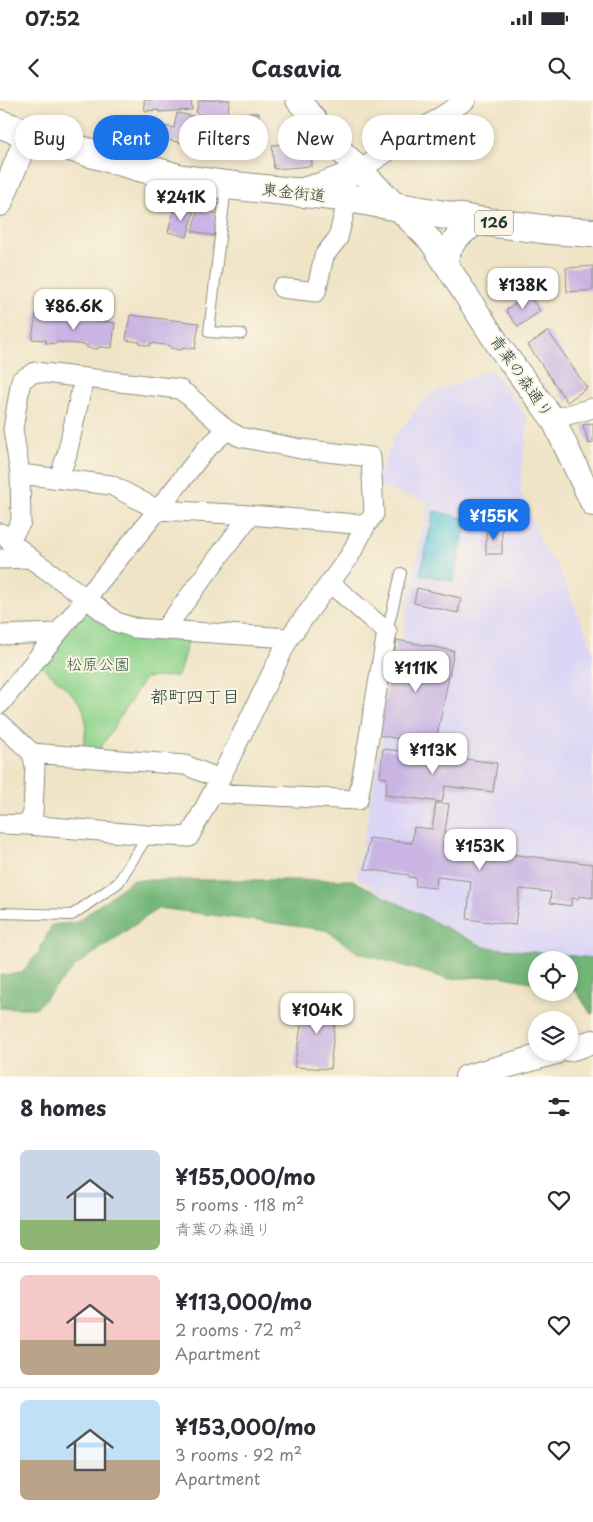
<!DOCTYPE html>
<html lang="en">
<head>
<meta charset="utf-8">
<style>
	body { margin:0; font-family:"Playpen Sans","Klee One",sans-serif; background:#f2f2f3; color:#2b2b33; height:100vh; display:flex; flex-direction:column; font-size:19px; white-space:nowrap }
	* { box-sizing:border-box; margin:0 }
	p { font-size:16px; color:#7c7c81 }
	.icon { flex:none; width:28px; height:28px; fill:none; stroke:currentColor; stroke-width:2; stroke-linecap:round; stroke-linejoin:round }
	.map { position:relative; height:977px; overflow:hidden }
	.panel { display:flex; flex-direction:column; background:#fff; flex:1 }
	.panel>* { flex:none }
	.banner { position:absolute; left:15px; top:15px; width:564px; height:45px; display:flex; gap:10px }
	.controls { position:absolute; left:528px; top:851px; display:grid; gap:10px }
	.controls a { display:grid; place-items:center; width:50px; height:50px; border-radius:50%; background:#fff; box-shadow:0 2px 8px #0003; font-size:25px }
	.price { position:absolute; translate:-50% -42px; padding:0 11px; border-radius:10px; background:#fff; color:#222; font-size:16px; line-height:32px; filter:drop-shadow(0 1px 2px #0008) }
	.price::after { content:''; position:absolute; left:50%; top:30px; width:15px; height:11px; margin-left:-8px; background:inherit; clip-path:polygon(0 0,100% 0,50% 100%) }
	.price.on { background:#1a73e8; color:#fff }
	ul { padding:0; list-style:none }
	li { display:flex; align-items:center; gap:15px; height:125px; padding:0 20px }
	li+li { border-top:1px solid #e1e1e2 }
	li span { display:grid; place-items:center; flex:none; width:140px; height:100px; border-radius:8px; color:#555 }
	li>.icon { margin-inline-start:auto }
	span .icon { width:60px; height:60px; fill:#fffc; stroke-width:1 }
	li b { font-size:21px }
	h2 { display:flex; justify-content:space-between; align-items:center; height:60px; padding:0 20px; font-size:21px }
	.chip { padding:0 18px; border-radius:22px; background:#fff; box-shadow:0 2px 8px #0003; font-size:18px; line-height:45px }
	.chip.on { background:#1a73e8; color:#fff }
	.status { display:flex; justify-content:space-between; align-items:center; height:35px; padding:0 25px; background:#fff; direction:ltr }
	.status svg { height:14px; fill:currentColor }
	header { display:flex; justify-content:space-between; align-items:center; height:65px; padding:0 20px; background:#fff; font-size:22px; font-weight:700 }
	.map>svg:first-child { display:block }
	.built { fill:#dcd6f6 }
	.green { fill:#8fd48d; stroke:#578860 }
	.forest { fill:#73b678; stroke:#497a56 }
	.water { fill:#5dc6d9; stroke:#3e8286 }
	.building { fill:#c9b4e3 }
	.lines { fill:none; stroke-linecap:round; stroke-linejoin:round }
	.service-casing { stroke:#88907e; stroke-width:12 }
	.minor-casing { stroke:#88907e; stroke-width:21 }
	.tertiary-casing { stroke:#88907e; stroke-width:26 }
	.trunk-casing { stroke:#88907e; stroke-width:30 }
	.service { stroke:#fff; stroke-width:10 }
	.minor { stroke:#fff; stroke-width:19 }
	.tertiary { stroke:#fff; stroke-width:24 }
	.trunk { stroke:#fff; stroke-width:28 }
	.labels { text-anchor:middle; stroke-width:4; stroke-linejoin:round; paint-order:stroke }
	.shield { fill:#fcf5e5; stroke:#617469; stroke-width:1 }
	.shield-label { font-size:15px; font-weight:bold; fill:#1f3d34 }
	.street-label { font-size:16px; fill:#1f3d34; stroke:#fcf5e5 }
	.park-label { font-size:16px; fill:#355b46; stroke:#fcf5e5 }
	.neighbourhood-label { font-size:18px; fill:#1f3d34; stroke:#fcf5e5 }
</style>
</head>
<body>
<div class="status"><b>07:52</b><svg viewBox="0 0 49 12"><path d="M0 12V9h3v3zM5 12V6h3v6zM10 12V3h3v9zM15 12V0h3v12zM26 1h20v11H26zM47 4h2v5h-2z"/></svg></div>
<header><svg class="icon" aria-label="back" viewBox="0 0 24 24"><path d="M15 5l-7 7 7 7"/></svg>Casavia<svg class="icon" aria-label="search" viewBox="0 0 24 24"><circle cx="10" cy="10" r="6"/><path d="M15 15l6 6"/></svg></header>
<div class="map">
<svg width="593" height="977" viewBox="0 0 593 977">
	<rect width="100%" height="100%" fill="#fcf5e5"/>
	<filter id="ink" filterUnits="userSpaceOnUse"><feTurbulence type="fractalNoise" baseFrequency=".02" numOctaves="2"/><feDisplacementMap in="SourceGraphic" scale="10" xChannelSelector="R" yChannelSelector="G"/><feConvolveMatrix kernelMatrix="1 2 1 2 8 2 1 2 1" color-interpolation-filters="sRGB"/></filter>
	<filter id="wash" filterUnits="userSpaceOnUse"><feTurbulence type="fractalNoise" baseFrequency=".0096" numOctaves="4" result="noise"/><feDisplacementMap in="SourceGraphic" scale="20" xChannelSelector="R" yChannelSelector="G"/><feGaussianBlur stdDeviation="1.12" result="paint"/><feColorMatrix in="noise" values="0 0 0 0 0 0 0 0 0 0 0 0 0 0 0 0 0 1.4 0 .05"/><feComposite in="paint" operator="in"/></filter>
	<g filter="url(#wash)">
		<rect width="100%" height="100%" fill="#f0e4c7"/>
		<path class="built" d="M 492,269 L 528,320 L 520,389 L 546,454 L 557,465 L 593,549 L 593,900 L 569,860 L 546,860 L 451,840 L 357,778 L 371,697 L 428,403 L 375,385 L 394,337 L 429,294 Z"/>
		<path class="green" d="M 90,508 L 189,538 L 178,576 L 145,578 L 98,652 L 82,651 C 84,639 88,625 84,612 C 79,596 52,576 39,564 Z"/>
		<path class="forest" d="M 132,780 L 352,780 L 484,847 L 593,858 L 593,913 L 591,914 L 576,891 L 569,890 L 569,860 L 536,860 L 536,883 L 499,876 L 448,879 L 357,852 L 326,830 L 159,808 L 77,865 L 36,908 L 0,908 L 0,875 L 22,873 L 38,853 L 52,825 L 77,822 Z"/>
		<path class="water" d="M 434,411 L 467,419 L 453,481 L 420,474 Z"/>
		<g id="blocks">
			<path class="building" d="M 144,0 L 191,0 L 192,10 L 159,12 L 159,10 L 145,11 Z
				M 199,0 L 230,0 L 226,19 L 196,13 Z
				M 177,13 L 224,22 L 219,50 L 163,39 L 166,26 L 174,28 Z
				M 235,13 L 259,13 L 258,34 L 231,34 L 231,16 L 235,16 Z
				M 233,36 L 255,41 L 252,58 L 229,53 Z
				M 287,44 L 287,47 L 311,46 L 312,66 L 274,69 L 272,45 Z
				M 175,107 L 194,112 L 187,137 L 168,132 Z
				M 198,109 L 219,114 L 214,136 L 192,131 Z
				M 593,166 L 593,190 L 567,192 L 566,168 Z
				M 528,194 L 540,211 L 518,227 L 506,210 Z
				M 36,213 L 115,223 L 112,248 L 98,247 L 98,249 L 87,248 L 87,245 L 56,242 L 56,244 L 46,243 L 46,240 L 32,239 Z
				M 130,215 L 199,223 L 195,249 L 182,247 L 182,250 L 170,248 L 171,246 L 150,243 L 150,246 L 140,244 L 140,242 L 126,240 Z
				M 548,231 L 587,288 L 567,302 L 528,245 Z
				M 593,323 L 593,343 L 589,344 L 583,325 Z
				M 502,428 L 502,454 L 486,454 L 486,429 Z
				M 417,488 L 461,498 L 458,513 L 414,503 Z
				M 397,540 L 454,551 L 435,646 L 378,635 Z
				M 383,649 L 497,663 L 493,692 L 445,686 L 442,702 L 385,695 L 387,678 L 380,677 Z
				M 436,703 L 449,704 L 443,746 L 593,764 L 593,798 L 579,796 L 578,799 L 572,798 L 571,806 L 550,803 L 551,792 L 520,789 L 515,825 L 467,819 L 471,781 L 437,777 L 436,788 L 415,786 L 416,778 L 409,777 L 409,775 L 365,769 L 369,738 L 412,743 L 414,727 L 432,729 Z
				M 306,898 L 337,902 L 330,969 L 294,967 Z"/>
		</g>
	</g>
	<g filter="url(#ink)">
		<use href="#blocks" fill-opacity="0" stroke="#88907e" stroke-width="1"/>
		<g class="lines">
			<g class="service-casing">
				<path id="service" d="M 226,86 L 209,232 L 241,234
					M 387,532 L 401,473
					M 0,813 L 72,815 L 118,783 L 148,735"/>
			</g>
			<g class="minor-casing">
				<path id="minor" d="M 360,70 L 466,0
					M 282,188 L 316,192 L 324,156 L 338,138 L 348,98
					M 553,319 L 593,308
					M 20,374 L 111,385 L 158,410 L 250,415 L 366,425
					M 59,378 L 67,354 L 84,278
					M 1,433 L 30,458 L 86,498 L 116,522 L 134,528 L 289,538
					M 9,441 L 21,422 L 20,374 L 13,329 L 21,280 L 35,272 L 179,289 L 189,296 L 227,330 L 240,337 L 301,349 L 371,357 L 374,414 L 366,425 L 349,457 L 289,538 L 220,679 L 189,737 L 148,735 L 28,725
					M 0,459 L 30,458
					M 164,530 L 250,415
					M 0,535 L 58,533
					M 0,604 L 158,410 L 205,350 L 227,330
					M 0,623 L 32,653 L 185,665 L 220,679
					M 212,693 L 358,700 L 387,532 L 330,483
					M 0,724 L 28,725 L 33,713 L 35,666 L 32,653"/>
			</g>
			<g class="tertiary-casing">
				<path id="tertiary" d="M 298,0 L 338,48 L 431,141 L 501,249 L 553,319 L 593,404
					M 298,91 L 324,84 L 360,70
					M 0,104 L 28,34
					M 445,162 C 452,138 459,135 479,121
					M 569,949 L 593,942
					M 467,977 L 556,952"/>
			</g>
			<g class="trunk-casing">
				<path id="trunk" d="M 0,24 L 49,41 L 178,78 L 226,85 L 342,97 L 479,121 L 550,130 L 593,133"/>
			</g>
			<use href="#service" class="service"/>
			<use href="#minor" class="minor"/>
			<use href="#tertiary" class="tertiary"/>
			<use href="#trunk" class="trunk"/>
		</g>
	</g>
	<g class="labels">
		<rect class="shield" x="475" y="110.5" width="38" height="25" rx="4"/>
		<g class="shield-label">
			<text x="494" y="128">126</text>
		</g>
		<g class="street-label">
			<text transform="translate(294 92) rotate(6)" y="6">東金街道</text>
			<text transform="translate(522 276) rotate(55)" y="6">青葉の森通り</text>
		</g>
		<g class="park-label">
			<text x="98" y="570">松原公園</text>
		</g>
		<g class="neighbourhood-label">
			<text x="195" y="603">都町四丁目</text>
		</g>
	</g>
</svg>
<div class="controls">
<a><svg class="icon" aria-label="locate" viewBox="0 0 24 24"><circle cx="12" cy="12" r="6"/><path d="M12 2v4M12 18v4M2 12h4M18 12h4"/></svg></a>
<a><svg class="icon" aria-label="layers" viewBox="0 0 24 24"><path d="M12 4l9 5-9 5-9-5zM3 14l9 5 9-5"/></svg></a>
</div>
<b class="price" style="left:181px;top:122px">¥241K</b>
<b class="price" style="left:523px;top:210px">¥138K</b>
<b class="price" style="left:74px;top:231px">¥86.6K</b>
<b class="price on" style="left:494px;top:441px">¥155K</b>
<b class="price" style="left:416px;top:593px">¥111K</b>
<b class="price" style="left:433px;top:675px">¥113K</b>
<b class="price" style="left:480px;top:771px">¥153K</b>
<b class="price" style="left:317px;top:935px">¥104K</b>
<div class="banner">
<a class="chip">Buy</a>
<a class="chip on">Rent</a>
<a class="chip">Filters</a>
<a class="chip">New</a>
<a class="chip">Apartment</a>
</div>
</div>
<section class="panel">
<h2>8 homes<svg class="icon" aria-label="filters" viewBox="0 0 24 24"><path d="M4 7h16M4 17h16"/><circle cx="9" cy="7" r="2"/><circle cx="15" cy="17" r="2"/></svg></h2>
<ul>
<li><span style="background:linear-gradient(#c9d6e8 70%,#8fb573 0)"><svg class="icon" aria-label="home" viewBox="0 0 24 24"><path d="M3 11l9-7 9 7M6 9v11h12V9"/></svg></span><div><b>¥155,000/mo</b><p>5 rooms · 118 m²</p><p>青葉の森通り</p></div><svg class="icon" aria-label="heart" viewBox="0 0 24 24"><path d="M12 20l-8-8c-3-5 5-10 8-4 3-6 11-1 8 4z"/></svg></li>
<li><span style="background:linear-gradient(#f6c9c9 65%,#b9a48a 0)"><svg class="icon" aria-label="home" viewBox="0 0 24 24"><path d="M3 11l9-7 9 7M6 9v11h12V9"/></svg></span><div><b>¥113,000/mo</b><p>2 rooms · 72 m²</p><p>Apartment</p></div><svg class="icon" aria-label="heart" viewBox="0 0 24 24"><path d="M12 20l-8-8c-3-5 5-10 8-4 3-6 11-1 8 4z"/></svg></li>
<li><span style="background:linear-gradient(#bfe0f5 60%,#b9a48a 0)"><svg class="icon" aria-label="home" viewBox="0 0 24 24"><path d="M3 11l9-7 9 7M6 9v11h12V9"/></svg></span><div><b>¥153,000/mo</b><p>3 rooms · 92 m²</p><p>Apartment</p></div><svg class="icon" aria-label="heart" viewBox="0 0 24 24"><path d="M12 20l-8-8c-3-5 5-10 8-4 3-6 11-1 8 4z"/></svg></li>
</ul>
</section>
</body>
</html>
